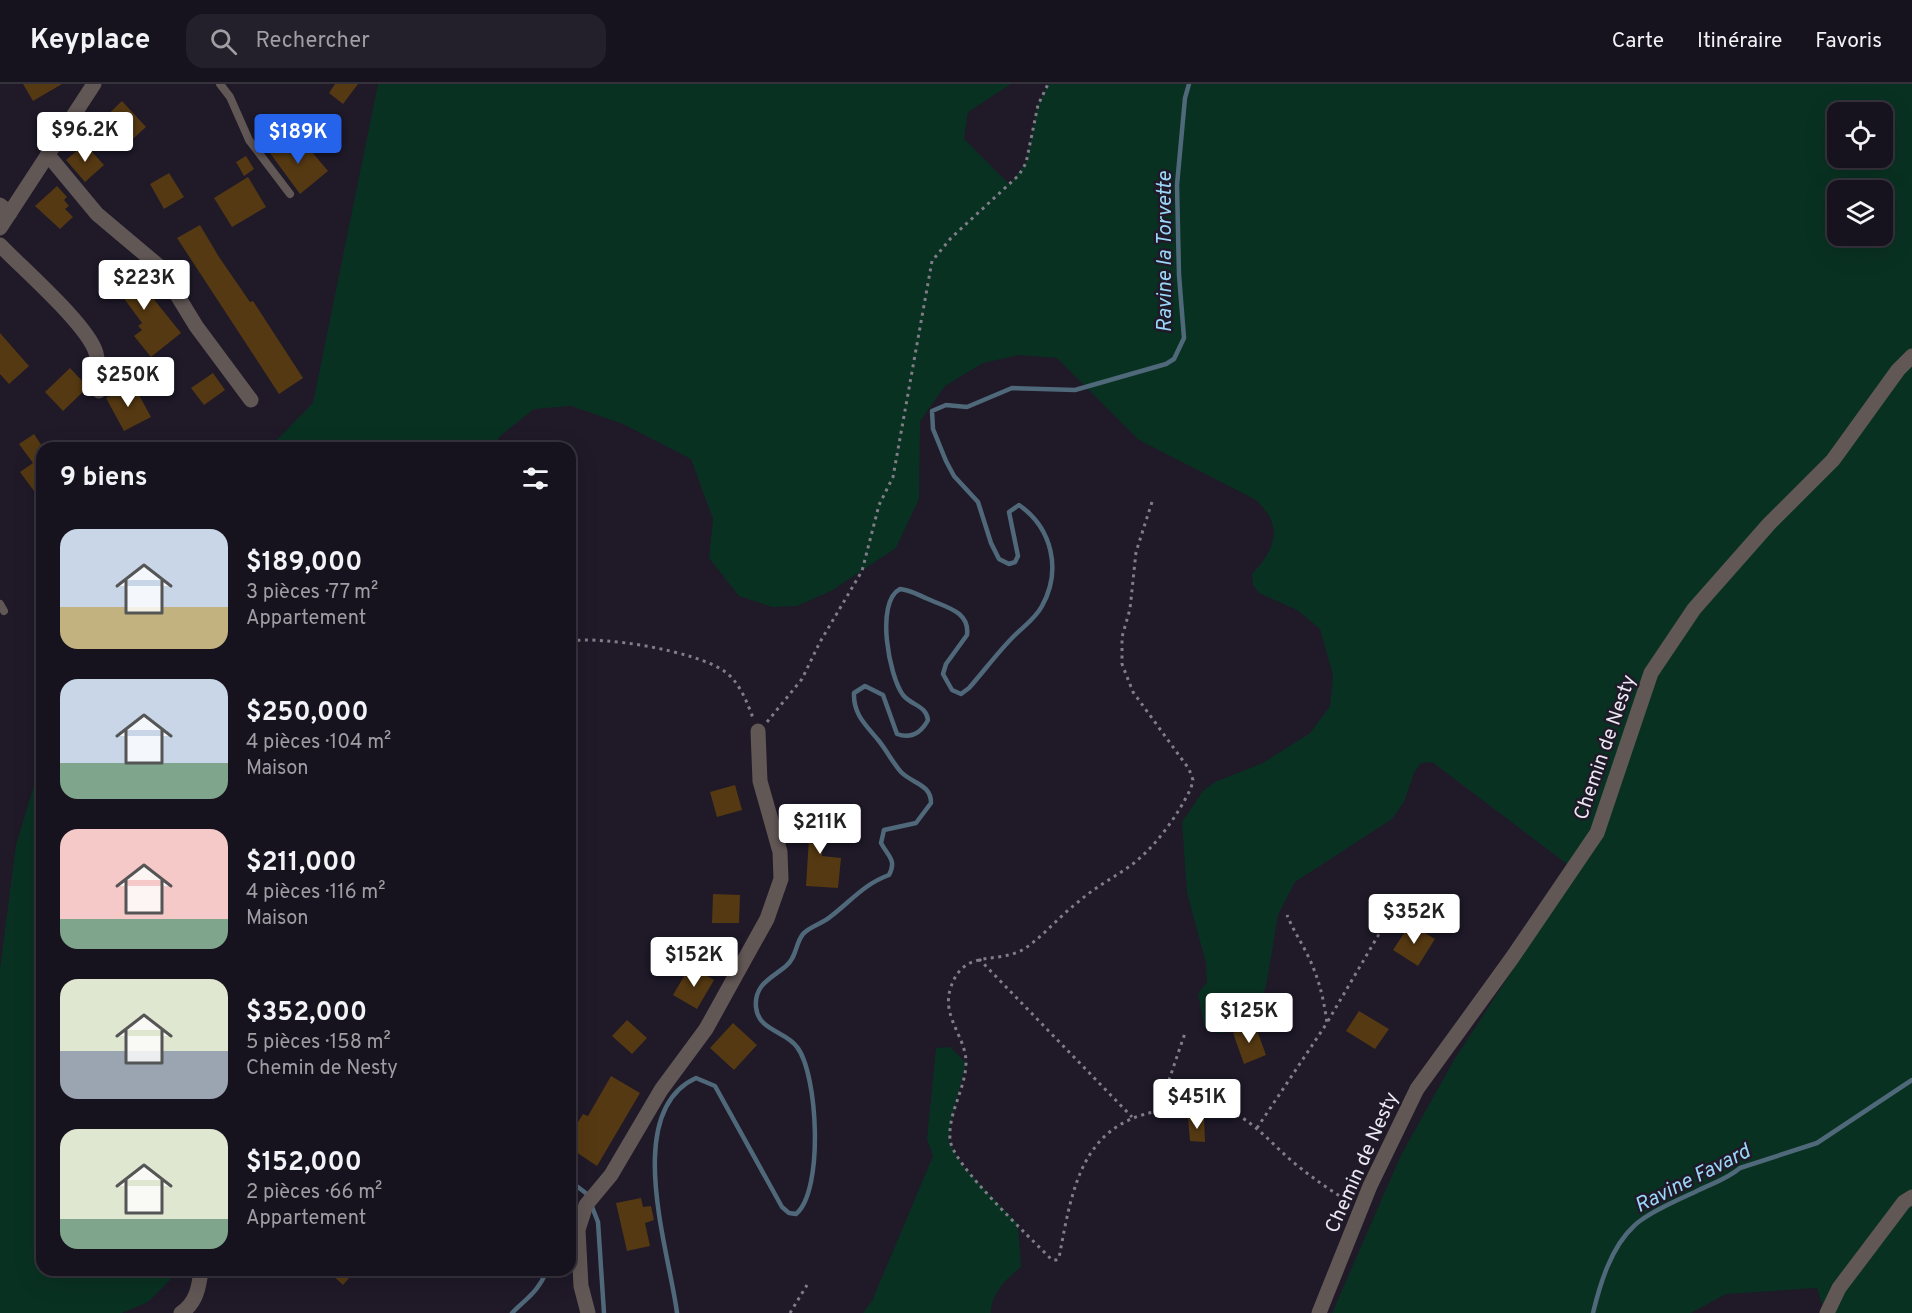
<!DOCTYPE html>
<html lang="fr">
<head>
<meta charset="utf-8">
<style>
	body { margin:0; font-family:Overpass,sans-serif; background:#24202b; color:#f1f3f6; height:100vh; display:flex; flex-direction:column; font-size:22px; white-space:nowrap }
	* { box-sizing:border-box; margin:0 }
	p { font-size:20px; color:#9e9ea4 }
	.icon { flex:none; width:33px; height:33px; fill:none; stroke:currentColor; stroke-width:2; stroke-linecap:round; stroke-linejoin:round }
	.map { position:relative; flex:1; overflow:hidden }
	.sheet { position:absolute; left:36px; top:358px; width:540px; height:834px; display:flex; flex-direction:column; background:#17131e; border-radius:18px; box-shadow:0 6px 24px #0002,0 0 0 2px #36323c }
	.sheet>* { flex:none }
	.tools { position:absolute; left:1827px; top:18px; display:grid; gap:12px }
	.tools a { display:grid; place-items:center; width:66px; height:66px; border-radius:12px; background:#17131e; box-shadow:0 6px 24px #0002,0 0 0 2px #36323c; font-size:30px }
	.price { position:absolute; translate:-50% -51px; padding:0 14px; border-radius:6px; background:#fff; color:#222; font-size:20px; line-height:39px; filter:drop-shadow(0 2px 3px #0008) }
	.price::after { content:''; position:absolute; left:50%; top:36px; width:18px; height:14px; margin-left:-9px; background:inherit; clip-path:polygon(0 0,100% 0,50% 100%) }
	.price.selected { background:#2563eb; color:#fff }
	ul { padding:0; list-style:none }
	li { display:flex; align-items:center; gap:18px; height:150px; padding:0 24px }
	li span { display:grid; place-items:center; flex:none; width:168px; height:120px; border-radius:18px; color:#555 }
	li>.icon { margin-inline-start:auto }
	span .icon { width:72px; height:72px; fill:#fffc; stroke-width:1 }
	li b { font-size:26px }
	h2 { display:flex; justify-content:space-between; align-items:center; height:72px; padding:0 24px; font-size:26px }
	header { display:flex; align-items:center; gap:36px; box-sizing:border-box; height:84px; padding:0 30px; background:#17131e; border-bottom:2px solid #36323c }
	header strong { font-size:28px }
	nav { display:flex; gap:33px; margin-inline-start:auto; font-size:21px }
	.search { width:420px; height:54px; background:#24202b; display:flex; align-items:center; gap:15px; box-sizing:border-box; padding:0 21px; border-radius:18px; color:#9e9ea4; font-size:22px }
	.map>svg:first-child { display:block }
	.green { fill:#093122; fill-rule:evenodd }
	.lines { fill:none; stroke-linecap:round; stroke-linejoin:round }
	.stream { stroke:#50697a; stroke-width:4.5 }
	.building { fill:#553912 }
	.path { stroke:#807c88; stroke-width:3; stroke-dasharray:3 4.5; stroke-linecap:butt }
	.service { stroke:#615755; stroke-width:8 }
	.minor { stroke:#615755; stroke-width:15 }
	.tertiary { stroke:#615755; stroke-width:15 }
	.labels { text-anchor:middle; stroke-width:5; stroke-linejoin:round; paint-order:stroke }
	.street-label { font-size:20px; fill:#ebe8f2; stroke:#1f1928 }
	.water-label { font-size:21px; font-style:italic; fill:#9bd6f9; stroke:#1f1928 }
</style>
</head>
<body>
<header>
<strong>Keyplace</strong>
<div class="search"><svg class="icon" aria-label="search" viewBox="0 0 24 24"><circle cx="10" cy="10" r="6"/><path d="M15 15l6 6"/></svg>Rechercher</div>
<nav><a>Carte</a><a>Itinéraire</a><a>Favoris</a></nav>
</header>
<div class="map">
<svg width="1912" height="1229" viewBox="0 0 1912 1229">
	<rect width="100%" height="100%" fill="#1f1928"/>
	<path class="green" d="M 378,0 L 1011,0 L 968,28 L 964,55 L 1009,100 L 1026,79 L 1038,21 L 1048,0 L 1912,0 L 1912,1229 L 1825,1229 L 1817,1204 L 1726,1210 L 1691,1229 L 1332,1229 L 1401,1071 L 1454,976 L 1568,801 L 1567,780 L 1432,678 L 1421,679 L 1414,689 L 1404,718 L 1392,735 L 1295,798 L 1278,831 L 1266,903 L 1255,929 L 1230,948 L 1218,949 L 1205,944 L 1198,910 L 1207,898 L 1206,879 L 1187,809 L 1182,738 L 1203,707 L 1215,698 L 1263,679 L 1310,649 L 1330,622 L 1333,591 L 1320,545 L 1297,526 L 1259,509 L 1253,501 L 1252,490 C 1276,464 1284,443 1256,416 L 1139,356 L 1057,274 L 1019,271 L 983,279 L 945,302 L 920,337 L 919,415 L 896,464 L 831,507 L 797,522 L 772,523 L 739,512 L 709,474 L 713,435 L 691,375 L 623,340 L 571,322 L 534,325 L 499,353 L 494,364 L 269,364 L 313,319 ZM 1838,28 L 1882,28 L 1882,74 L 1838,74 ZM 1838,106 L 1882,106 L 1882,152 L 1838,152 Z
		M 42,675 L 42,1186 L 173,1187 L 170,1196 L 148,1218 L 122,1229 L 0,1229 L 0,885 L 16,761 Z
		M 950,963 L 966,979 L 950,1041 L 949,1058 L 962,1081 L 1018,1140 L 1021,1183 C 1006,1195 991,1210 991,1229 L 863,1229 L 872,1217 L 933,1072 L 927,1055 L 936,964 Z"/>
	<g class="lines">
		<path class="stream" d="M 570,1097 L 587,1110 L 598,1138 L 604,1229
			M 512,1229 C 527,1214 539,1207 547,1186
			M 677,1229 C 670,1170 621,1028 696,994 L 715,1002 L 782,1123 L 789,1129 L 796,1130 C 824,1107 818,990 797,963 C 786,947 758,947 756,923 C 754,900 772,894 786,882 C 797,873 795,860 803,850 C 810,842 822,840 830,833 C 851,817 864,800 889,791 C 897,776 888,772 881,759 L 884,746 L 916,739 L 931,719 C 931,700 913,700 901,688 C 893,679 887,667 879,657 C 867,642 853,631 854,609 L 865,602 L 883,611 L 897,650 C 911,655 921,649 928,636 C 926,621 912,622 903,611 C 889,592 875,518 900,505 C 911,506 918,511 928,515 C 945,523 970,527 967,551 L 946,580 L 943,590 L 952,606 L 961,610 L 969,604 C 984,587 998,568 1014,552 C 1024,542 1035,535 1042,522 C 1062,486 1052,444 1019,421 L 1009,428 L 1018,472 L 1015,478 L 1009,480 L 999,475 L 991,459 L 978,418 L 954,392 L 946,377 L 933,345 L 932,327 L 946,321 L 967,323 L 1012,304 L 1075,306 L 1166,280 L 1174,275 L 1184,254 L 1179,191 L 1177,101 L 1185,14 L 1189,0
			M 1593,1229 C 1600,1200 1611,1163 1634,1142 C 1647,1129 1678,1116 1695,1108 C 1710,1100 1726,1096 1740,1084 L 1817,1059 L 1912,996"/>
	</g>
	<path class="building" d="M 23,0 L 62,0 L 33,17 Z
		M 335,0 L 358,0 L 343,20 L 329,9 Z
		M 122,17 L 146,43 L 123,64 L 99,39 Z
		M 280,54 L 295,72 L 307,62 L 328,87 L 300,110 L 267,65 Z
		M 85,60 L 104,81 L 85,98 L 66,76 Z
		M 246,72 L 254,85 L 244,92 L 236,78 Z
		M 169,89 L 184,113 L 164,125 L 150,100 Z
		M 248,93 L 266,123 L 232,143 L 214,114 Z
		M 57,102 L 67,113 L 64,116 L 69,122 L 65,125 L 73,133 L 60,145 L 35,122 Z
		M 200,141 L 219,173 L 250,218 L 253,217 L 303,294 L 279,310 L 177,154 Z
		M 123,177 L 181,249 L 151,273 L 134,252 L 142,246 L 138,242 L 142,239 L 106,190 Z
		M 0,249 L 29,282 L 9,300 L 0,290 Z
		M 70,284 L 88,303 L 63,327 L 45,308 Z
		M 213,289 L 225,306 L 204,321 L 191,304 Z
		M 133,300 L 151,333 L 124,347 L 106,314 Z
		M 34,350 L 42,362 L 42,401 L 34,407 L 20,388 L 33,379 L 19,360 Z
		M 735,701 L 742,726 L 717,733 L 710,708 Z
		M 811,722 L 826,723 L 822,772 L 841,774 L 838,804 L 806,802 Z
		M 713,810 L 740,811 L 739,839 L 712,839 Z
		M 1410,840 L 1435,855 L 1418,882 L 1393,866 Z
		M 690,882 L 714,896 L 697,925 L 673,911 Z
		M 1359,927 L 1389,945 L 1375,965 L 1346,947 Z
		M 627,936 L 647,954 L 632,970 L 612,952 Z
		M 733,939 L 757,961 L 734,986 L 710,964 Z
		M 1255,941 L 1266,971 L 1244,980 L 1233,949 Z
		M 611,992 L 640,1009 L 597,1082 L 570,1064 L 570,1058 L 578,1045 L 575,1043 L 583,1030 L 588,1032 Z
		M 1188,1034 L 1204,1034 L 1205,1058 L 1190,1057 Z
		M 641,1114 L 643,1123 L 651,1122 L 654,1136 L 645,1139 L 650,1162 L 627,1167 L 616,1119 Z
		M 327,1186 L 356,1186 L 343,1201 Z"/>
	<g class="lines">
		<path class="path" d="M 1152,418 L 1136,468 L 1130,525 L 1122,553 L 1122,580 L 1133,608 L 1189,685 L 1193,696 L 1191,704 C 1178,731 1155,764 1130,782 C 1113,794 1094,804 1078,818 C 1060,832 1045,850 1027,863 C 999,883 963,861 950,906 C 942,934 967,954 966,980 C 965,1006 948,1029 950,1055 C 951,1080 1031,1154 1051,1175 L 1056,1176 L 1059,1174 C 1073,1099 1083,1032 1175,1025 C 1192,1024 1218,1020 1234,1029 C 1257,1041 1273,1061 1293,1078 C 1311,1093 1330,1106 1349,1118
			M 570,557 C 605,552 695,567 724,587 C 739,597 747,618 753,634
			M 767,638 L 802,595 L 820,558 L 862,487 L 879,421 L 893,393 L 932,177 L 951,154 L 1019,91 L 1026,79 L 1038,21 L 1048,0
			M 979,875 L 1132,1033
			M 1328,937 L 1389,833
			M 1165,1026 L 1168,999 L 1185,949
			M 1257,1044 L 1327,939 C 1324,916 1319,895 1309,874 C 1302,859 1293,846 1287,831
			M 790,1229 L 807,1201"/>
		<path class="service" d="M 220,0 L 230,13 L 249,56 L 290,110
			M 0,520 L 4,527"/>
		<path class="minor" d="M 48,71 L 97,130 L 160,183 L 196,242 L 251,316
			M 0,121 L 10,129
			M 0,161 C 22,184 88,241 96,269 C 99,281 98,295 99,307
			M 181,1229 C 196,1219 199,1204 201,1186
			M 588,1229 L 581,1202 L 578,1146 L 586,1121 L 611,1091 L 661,1006 L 706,945 L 767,835 L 781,795 L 780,768 L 760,697 L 758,647
			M 1319,1229 L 1370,1102 L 1417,1005 L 1512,874 L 1597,749 L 1651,589 L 1694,525 L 1769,440 L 1833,376 L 1898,286 L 1912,272
			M 1827,1229 L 1839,1204 L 1904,1118 L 1912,1113"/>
		<path class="tertiary" d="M 0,144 L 94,0"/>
	</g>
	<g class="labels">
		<g class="street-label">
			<text transform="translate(1604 663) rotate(-71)" y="7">Chemin de Nesty</text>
			<text transform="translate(1361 1078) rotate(-66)" y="7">Chemin de Nesty</text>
		</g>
		<g class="water-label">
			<text transform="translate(1164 168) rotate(-90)" y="7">Ravine la Torvette</text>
			<text transform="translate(1692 1094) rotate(-27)" y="7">Ravine Favard</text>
		</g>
	</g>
</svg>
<div class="tools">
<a><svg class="icon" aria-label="locate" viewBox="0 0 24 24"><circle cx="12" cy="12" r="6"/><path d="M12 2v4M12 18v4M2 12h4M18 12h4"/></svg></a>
<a><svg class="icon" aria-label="layers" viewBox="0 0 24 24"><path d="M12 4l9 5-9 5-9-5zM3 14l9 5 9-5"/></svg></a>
</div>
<b class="price" style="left:85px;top:79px">$96.2K</b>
<b class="price selected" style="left:298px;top:81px">$189K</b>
<b class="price" style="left:144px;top:227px">$223K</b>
<b class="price" style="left:128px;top:324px">$250K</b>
<b class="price" style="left:820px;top:771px">$211K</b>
<b class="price" style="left:1414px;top:861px">$352K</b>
<b class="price" style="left:694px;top:904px">$152K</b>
<b class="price" style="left:1249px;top:960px">$125K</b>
<b class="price" style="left:1197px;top:1046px">$451K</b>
<section class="sheet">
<h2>9 biens<svg class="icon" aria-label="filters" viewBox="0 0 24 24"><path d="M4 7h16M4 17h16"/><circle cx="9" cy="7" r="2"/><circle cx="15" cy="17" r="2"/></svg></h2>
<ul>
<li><span style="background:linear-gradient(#c9d6e8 65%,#c2b280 0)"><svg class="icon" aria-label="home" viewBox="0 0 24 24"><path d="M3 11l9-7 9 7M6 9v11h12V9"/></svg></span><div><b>$189,000</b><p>3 pièces · 77 m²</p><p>Appartement</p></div></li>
<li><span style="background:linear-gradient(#c9d6e8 70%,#7fa58c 0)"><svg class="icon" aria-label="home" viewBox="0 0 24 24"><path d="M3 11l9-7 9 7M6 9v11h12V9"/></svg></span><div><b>$250,000</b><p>4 pièces · 104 m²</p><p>Maison</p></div></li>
<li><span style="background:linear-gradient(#f6c9c9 75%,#7fa58c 0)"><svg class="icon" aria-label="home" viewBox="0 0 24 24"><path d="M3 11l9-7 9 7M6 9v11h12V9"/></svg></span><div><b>$211,000</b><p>4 pièces · 116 m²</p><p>Maison</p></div></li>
<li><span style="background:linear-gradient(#dfe7d0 60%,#9aa5b1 0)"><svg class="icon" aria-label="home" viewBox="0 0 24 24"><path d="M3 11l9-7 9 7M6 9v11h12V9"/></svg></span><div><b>$352,000</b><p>5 pièces · 158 m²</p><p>Chemin de Nesty</p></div></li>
<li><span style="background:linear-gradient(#dfe7d0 75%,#7fa58c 0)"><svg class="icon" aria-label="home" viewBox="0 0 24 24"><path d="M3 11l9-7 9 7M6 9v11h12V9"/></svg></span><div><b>$152,000</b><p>2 pièces · 66 m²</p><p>Appartement</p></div></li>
</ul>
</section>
</div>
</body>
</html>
